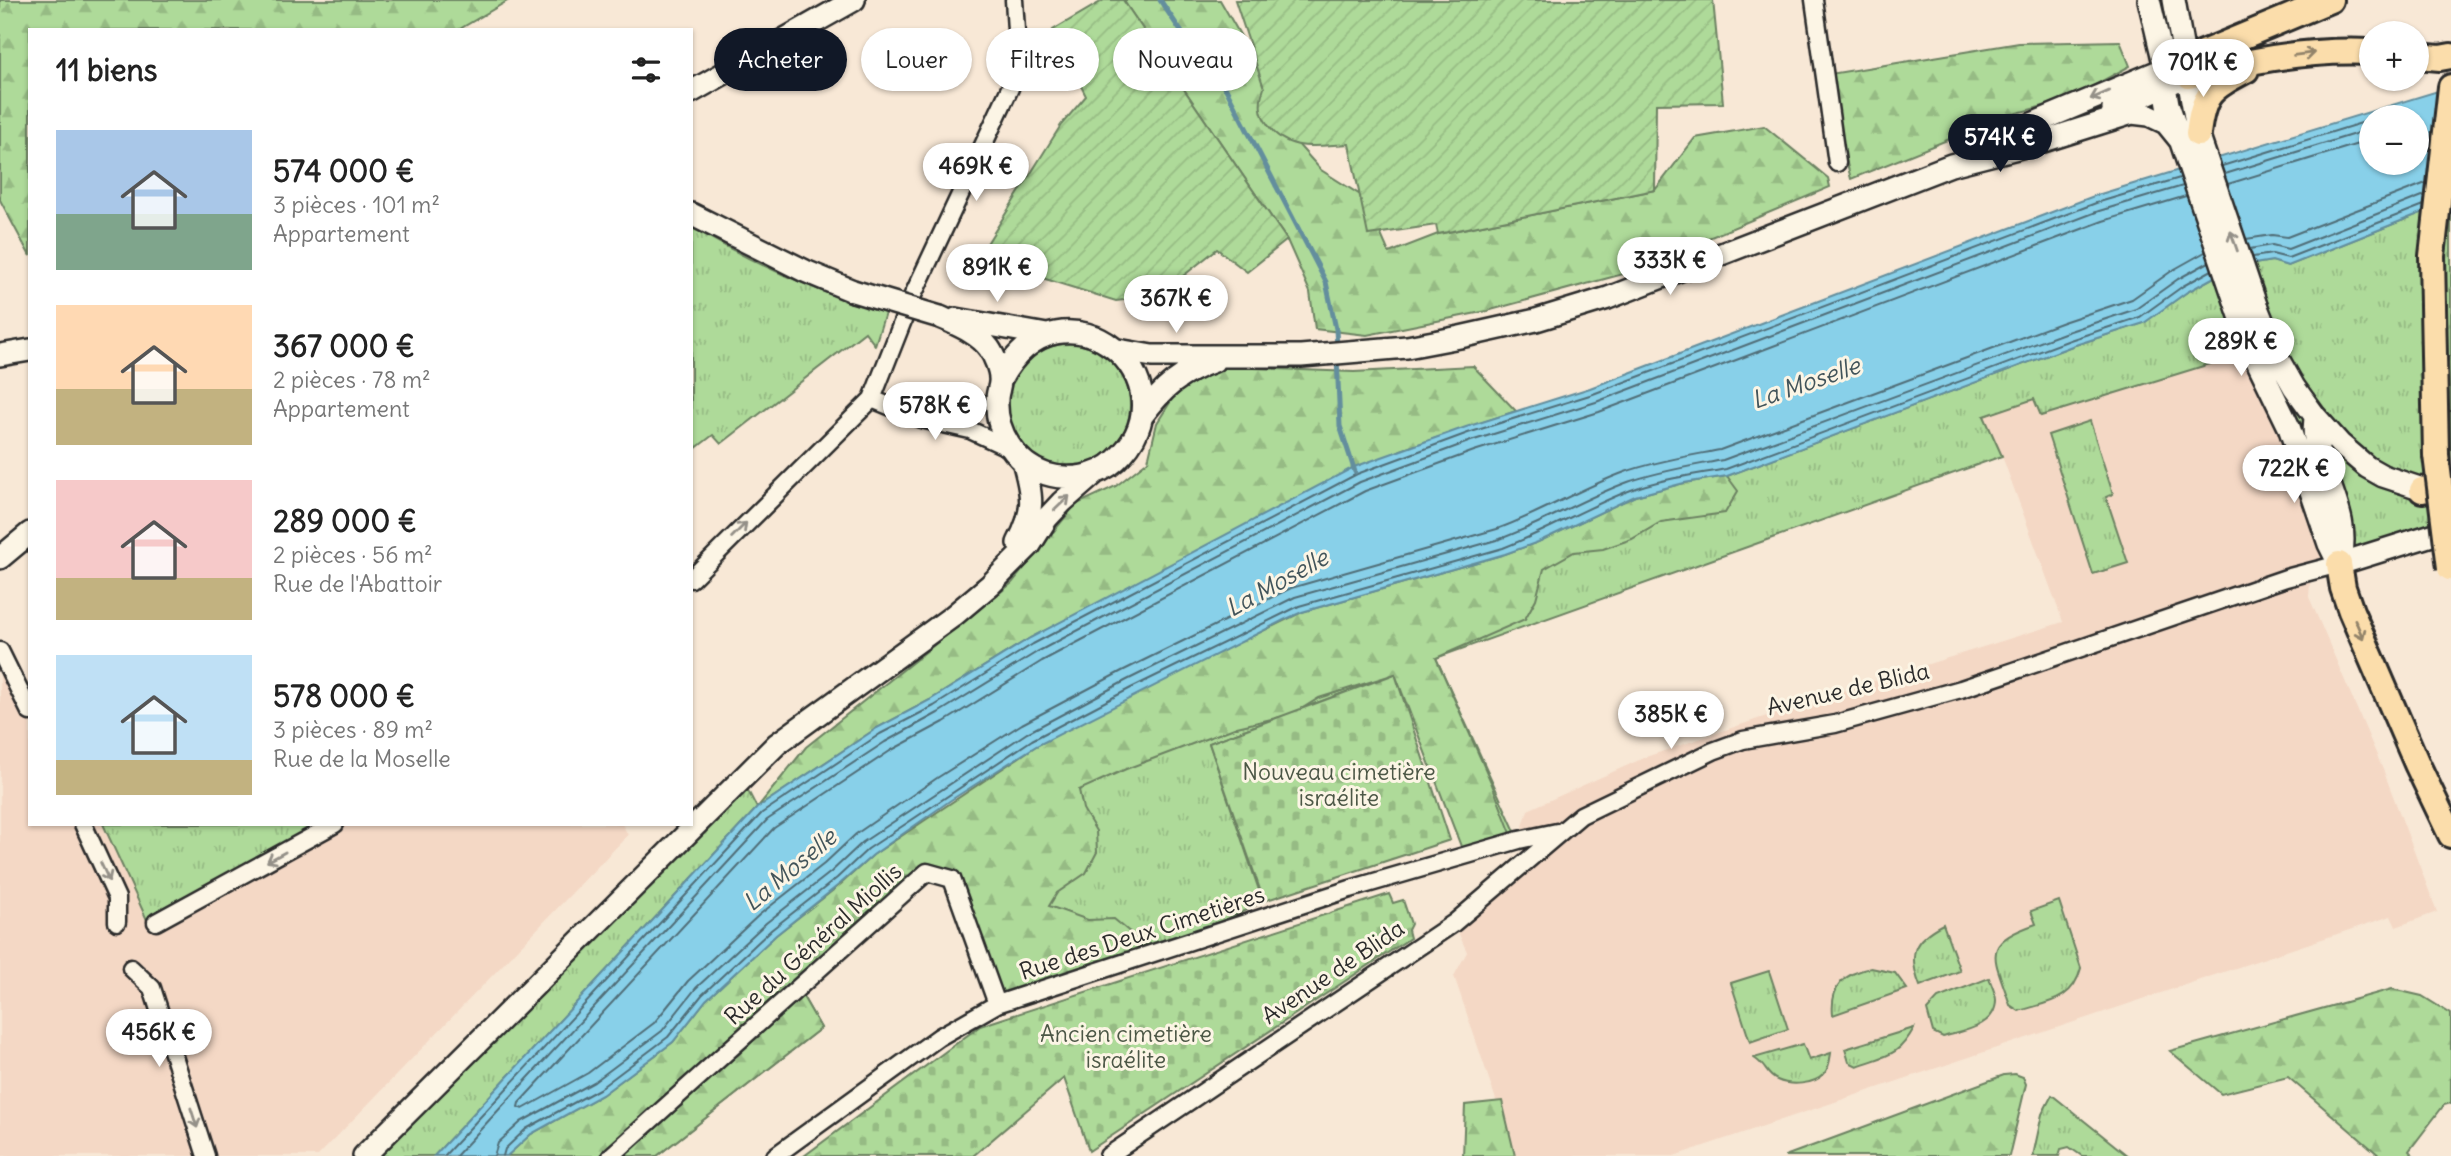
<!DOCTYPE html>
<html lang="fr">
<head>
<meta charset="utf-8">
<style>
	body { margin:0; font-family:Delius,sans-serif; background:#f6f6f6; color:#222; height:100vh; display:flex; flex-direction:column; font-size:26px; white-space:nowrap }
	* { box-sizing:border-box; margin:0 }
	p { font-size:23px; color:#767676 }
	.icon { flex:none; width:38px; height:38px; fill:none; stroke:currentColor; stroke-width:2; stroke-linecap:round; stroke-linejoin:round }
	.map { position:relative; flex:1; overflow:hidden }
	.sheet { position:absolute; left:28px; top:28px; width:665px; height:798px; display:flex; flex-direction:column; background:#fff; border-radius:0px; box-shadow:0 2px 5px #0004 }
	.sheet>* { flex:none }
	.hud { position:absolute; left:714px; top:28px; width:665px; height:63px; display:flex; gap:14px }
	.controls { position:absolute; left:2359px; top:21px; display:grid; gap:14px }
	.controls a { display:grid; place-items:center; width:70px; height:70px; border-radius:50%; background:#fff; box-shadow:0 2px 5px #0004; font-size:35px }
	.price { position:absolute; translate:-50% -60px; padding:0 16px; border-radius:24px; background:#fff; color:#222; font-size:23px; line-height:46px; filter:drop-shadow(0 2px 4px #0008) }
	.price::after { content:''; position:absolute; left:50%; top:42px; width:21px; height:16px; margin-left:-10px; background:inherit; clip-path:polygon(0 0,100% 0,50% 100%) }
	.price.selected { background:#111827; color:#fff }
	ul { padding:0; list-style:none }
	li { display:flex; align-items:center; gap:21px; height:175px; padding:0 28px }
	li span { display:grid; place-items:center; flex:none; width:196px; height:140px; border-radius:0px; color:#555 }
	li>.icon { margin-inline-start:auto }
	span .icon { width:84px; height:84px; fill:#fffc; stroke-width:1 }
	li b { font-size:30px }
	h2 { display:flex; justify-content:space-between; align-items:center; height:84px; padding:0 28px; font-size:30px }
	.tag { padding:0 24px; border-radius:32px; background:#fff; box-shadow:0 2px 5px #0004; font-size:24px; line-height:63px }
	.tag.selected { background:#111827; color:#fff }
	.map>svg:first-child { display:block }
	.built { fill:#f4d8c5 }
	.grass { fill:url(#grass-tufts); stroke:#6c8262; stroke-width:2 }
	.forest { fill:url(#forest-firs); stroke:#6c8262; stroke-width:2 }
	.cemetery { fill:url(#cemetery-stones); stroke:#6c8262; stroke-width:2 }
	.garden { fill:url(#garden-furrows); stroke:#6c8262; stroke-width:2 }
	.water { fill:#88d0e9; stroke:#638e9d; stroke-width:2; fill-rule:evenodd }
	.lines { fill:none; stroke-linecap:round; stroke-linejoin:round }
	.shore { stroke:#506d77; stroke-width:2 }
	.stream { stroke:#638e9d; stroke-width:5 }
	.street-casing { stroke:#2b2b2b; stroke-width:21 }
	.secondary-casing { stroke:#2b2b2b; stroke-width:26 }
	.primary-casing { stroke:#2b2b2b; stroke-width:30 }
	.street { stroke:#fcf5e5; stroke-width:16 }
	.secondary { stroke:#fcf5e5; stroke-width:21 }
	.primary { stroke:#fbddab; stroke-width:24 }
	.secondary-bridge-casing { stroke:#2b2b2b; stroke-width:26; stroke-linecap:butt }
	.primary-bridge-casing { stroke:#2b2b2b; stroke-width:30; stroke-linecap:butt }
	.secondary-bridge { stroke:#fcf5e5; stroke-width:21 }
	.primary-bridge { stroke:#fbddab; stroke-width:24 }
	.oneway { stroke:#93846b }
	.oneway2 { stroke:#949088 }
	.labels { text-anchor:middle; stroke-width:6; stroke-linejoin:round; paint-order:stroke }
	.street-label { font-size:23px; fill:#2b2b2b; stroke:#fcf5e5 }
	.park-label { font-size:23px; fill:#4c5746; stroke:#fcf5e5 }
	.water-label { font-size:24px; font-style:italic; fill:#42545a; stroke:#fcf5e5 }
</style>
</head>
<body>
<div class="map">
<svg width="2451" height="1156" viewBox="0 0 2451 1156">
	<defs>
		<pattern id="grass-tufts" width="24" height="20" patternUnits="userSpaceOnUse" patternTransform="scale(1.75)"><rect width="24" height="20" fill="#aeda99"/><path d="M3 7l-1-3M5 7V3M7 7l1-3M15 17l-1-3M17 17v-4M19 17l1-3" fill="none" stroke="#96bb84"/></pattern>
		<pattern id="forest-firs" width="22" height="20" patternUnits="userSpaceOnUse" patternTransform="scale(1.75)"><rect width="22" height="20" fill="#aeda99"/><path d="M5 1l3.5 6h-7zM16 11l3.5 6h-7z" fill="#96bb84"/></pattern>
		<pattern id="cemetery-stones" width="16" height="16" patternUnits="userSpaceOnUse" patternTransform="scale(1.75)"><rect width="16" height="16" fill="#aeda99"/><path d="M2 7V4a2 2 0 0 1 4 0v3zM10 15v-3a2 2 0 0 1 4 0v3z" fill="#96bb84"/></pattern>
		<pattern id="garden-furrows" width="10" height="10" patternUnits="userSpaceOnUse" patternTransform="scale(1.75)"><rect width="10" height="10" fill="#aeda99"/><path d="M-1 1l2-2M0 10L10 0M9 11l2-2" fill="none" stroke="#96bb84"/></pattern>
	</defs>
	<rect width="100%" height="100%" fill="#f8e8d6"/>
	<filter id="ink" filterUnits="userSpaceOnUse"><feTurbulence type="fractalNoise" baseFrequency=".0143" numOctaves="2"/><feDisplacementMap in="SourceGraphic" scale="14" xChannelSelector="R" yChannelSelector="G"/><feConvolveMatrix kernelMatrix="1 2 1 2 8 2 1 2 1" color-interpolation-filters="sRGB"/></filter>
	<g filter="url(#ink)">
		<path class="built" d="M 2252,351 L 2339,564 L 2311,571 L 2309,597 L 2384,772 L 2437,912 L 2396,927 L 2391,916 L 1674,1156 L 1515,1156 L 1454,976 L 1467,952 L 1454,923 L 1527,860 L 1519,840 L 1528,810 L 1646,757 L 1823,697 L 2063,622 L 2002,456 L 1983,416 L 2034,399 L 2041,416 Z
			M 9,667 L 30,692 L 30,824 L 103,824 L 147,920 L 335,824 L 622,824 L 628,835 L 318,1156 L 0,1156 L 0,671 Z"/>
		<path class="grass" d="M 2451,201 L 2451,529 L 2339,564 L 2252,351 L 2041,416 L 2034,399 L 1984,416 L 2002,456 L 1436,658 L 1519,840 L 1500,846 L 1394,674 L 1209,743 L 1263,902 L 1155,953 L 936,873 L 798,988 L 821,1028 L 657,1156 L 507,1156 L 776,935 L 1402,584 L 1684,483 L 1727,476 L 2072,346 L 2143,323 L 2187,292 L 2216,276 L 2227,312 L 2267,303 L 2254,264 L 2272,261 L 2288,266 Z
			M 691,227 C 751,262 818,293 885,313 L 875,345 L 865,332 L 721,444 L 713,435 L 691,452 Z
			M1008 405a61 61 0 1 1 122 0a61 61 0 1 1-122 0Z
			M 2090,421 L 2113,494 L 2106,497 L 2128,563 L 2093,574 L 2048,435 Z
			M 742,779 L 757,808 L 434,1156 L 364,1156 Z
			M 103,824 L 332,824 L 333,826 L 147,920 Z
			M 2059,901 L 2081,968 C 2073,1001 2048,1002 2019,1011 L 2010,1005 C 1995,957 1978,944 2036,924 L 2031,911 Z
			M 1943,924 L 1960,971 L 1920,986 C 1908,954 1912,940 1943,924 Z
			M 1871,968 L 1895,973 L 1907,989 L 1833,1015 C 1830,985 1845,973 1871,968 Z
			M 1769,971 L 1788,1029 L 1750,1042 L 1731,983 Z
			M 1989,978 C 1991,984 1996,994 1996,1000 C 1996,1027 1962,1031 1943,1037 L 1933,1032 L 1927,1010 L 1938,998 Z
			M 1914,1028 C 1898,1057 1887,1055 1857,1066 L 1849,1062 L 1845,1049 Z
			M 1803,1044 L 1809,1060 L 1831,1053 C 1830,1060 1829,1069 1824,1074 C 1814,1085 1790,1086 1777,1080 C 1765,1074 1767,1066 1754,1058 Z
			M 2052,1095 L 2128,1156 L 2082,1156 L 2069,1147 L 2061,1149 L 2059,1156 L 2033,1156 L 2042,1114 Z"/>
		<path class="forest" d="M 0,0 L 509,0 L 458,30 L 30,30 L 30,256 L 0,200 Z
			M 1123,0 L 1220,0 L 1254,59 L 1279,123 L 1321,170 L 1365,198 L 1389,253 L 1438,234 L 1655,190 L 1695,138 L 1764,126 L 1828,178 L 1830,187 L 1623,274 L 1487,311 L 1367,335 L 1315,329 L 1310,292 L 1287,240 Z
			M 2120,41 L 2130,66 L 2067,100 L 2009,115 L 1851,179 L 1824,75 L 2019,43 Z
			M 1473,366 L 1516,411 L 1401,450 L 1030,638 L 930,700 L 877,728 L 757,808 L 806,747 L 1012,583 L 1075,505 L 1116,486 L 1148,461 L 1157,423 L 1183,382 L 1227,367 L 1354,372 Z
			M 1727,476 L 1738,491 L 1725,513 L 1661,522 L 1632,539 L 1603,549 L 1574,552 L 1544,569 L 1536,599 L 1525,619 L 1436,658 L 1491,782 L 1512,836 L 1462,849 L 1395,674 L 1319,698 L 1293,714 L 1237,727 L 1126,769 L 1079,790 L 1083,809 L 1096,831 L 1097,852 L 1086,873 L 1057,893 L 1049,906 L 1088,920 L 1114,919 L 1155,953 L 997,1004 L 953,894 L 933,877 L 899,875 L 878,916 L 798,988 L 821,1028 L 657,1156 L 507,1156 L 531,1134 L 602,1095 L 673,1042 L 706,1000 L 776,935 L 841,884 L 873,855 L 1036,746 L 1134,694 L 1302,612 L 1505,554 L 1538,542 L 1635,496 L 1684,483 Z
			M 2392,989 L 2422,996 L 2451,1014 L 2451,1103 L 2444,1105 L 2409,1151 L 2414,1156 L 2380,1156 L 2288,1077 L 2221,1094 L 2170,1051 Z
			M 2015,1074 L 2023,1077 L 2026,1084 L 2009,1156 L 1785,1156 L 2004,1075 Z
			M 1502,1101 L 1515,1156 L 1463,1156 L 1465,1105 Z"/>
		<path class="cemetery" d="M 1395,674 L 1450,840 L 1264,901 L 1209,743 Z
			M 1389,894 L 1393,903 L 1403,900 L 1411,924 L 1408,930 L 1410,938 L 1089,1151 L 1064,1078 L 973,1156 L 804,1156 L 980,1026 Z"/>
		<path class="garden" d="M 1104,0 L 1123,0 L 1287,240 L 1247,272 L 1217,249 L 1158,296 L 1116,301 L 978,258 L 1061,125 L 1086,96 L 1053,30 Z
			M 1235,0 L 1713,0 L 1723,103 L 1656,104 L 1655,190 L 1438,234 L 1436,225 L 1368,235 L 1349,144 C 1319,145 1288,154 1268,125 C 1259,113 1259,102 1264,88 Z"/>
		<path class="water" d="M 2451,87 L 2451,201 L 2288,266 L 2272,261 L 2254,264 L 2216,276 L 2187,292 L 2144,323 L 2072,346 L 1727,476 L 1684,483 L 1635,496 L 1538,542 L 1505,554 L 1302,612 L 1284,620 L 1036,746 L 951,800 L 873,855 L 841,883 L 776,935 L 706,1000 L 673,1042 L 602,1095 L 531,1134 L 507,1156 L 434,1156 L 757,808 L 877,728 L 930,700 L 1030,638 L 1354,467 L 1466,427 L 1590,388 L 2094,196 ZM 2371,117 L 2417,117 L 2417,163 L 2371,163 Z"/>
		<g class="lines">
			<path class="shore" d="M 2222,166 L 2371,120
				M 2225,174 L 2371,129
				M 2228,184 L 2371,140
				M 2186,196 L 2103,221 L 1599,412 L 1474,451 L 1365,491 L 1042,661 L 944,722 L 890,751 L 774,828 L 519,1103 L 518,1107 L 523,1109 L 588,1073 L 654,1023 L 688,981 L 759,915 L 824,864 L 856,834 L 937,778 L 1022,724 L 1122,671 L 1291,588 L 1497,529 C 1541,513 1581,488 1625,472 C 1656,461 1689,456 1720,450 L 2063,322 L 2132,299 L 2173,270 L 2205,252
				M 2246,239 L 2272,235 L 2287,237 L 2426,183
				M 2250,249 L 2272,245 L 2288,249 L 2425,195
				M 2253,257 L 2272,254 L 2288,258 L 2424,205
				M 444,1156 L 762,813 L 880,734 L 934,706 L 1033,644 L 1357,474 L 1468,433 L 1593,394 L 2096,203 L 2180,178
				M 456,1156 L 767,820 L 885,742 L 938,713 L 1037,652 L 1360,482 L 1471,441 L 1596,402 L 2099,211 L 2183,186
				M 494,1156 L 498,1143 L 521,1122 L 594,1082 L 662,1031 L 696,988 L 766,923 L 831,872 L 863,842 L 1027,733 L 1127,680 L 1295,597 L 1500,539 C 1544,523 1584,498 1628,482 C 1659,471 1692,466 1723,460 L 2067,332 L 2136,309 L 2178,279 L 2209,262
				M 503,1156 L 505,1149 L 526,1129 L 599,1089 L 668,1037 L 702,995 L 771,930 L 837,878 L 868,849 L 1032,740 L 1131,688 L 1299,606 L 1503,548 C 1547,531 1587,507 1631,490 C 1661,479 1694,475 1726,469 L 2070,340 L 2140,317 L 2183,286 L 2212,270"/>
			<path class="stream" d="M 1160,0 L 1203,64 L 1226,89 L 1326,282 L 1336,329 L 1337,348
				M 1337,358 L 1340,426 L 1355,472"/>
			<g class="street-casing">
				<path id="street" d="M 1814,0 L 1837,163
					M 872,399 L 921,419 L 970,430 L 1011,449
					M 691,579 L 872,399 L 913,295 L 1010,88 L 1018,60 L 1014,0
					M 0,651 L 30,712
					M 83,824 L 117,898 L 117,922
					M 156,922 L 335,824
					M 131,968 L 152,988 L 206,1156
					M 611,1156 L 927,872 L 952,879 L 997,1004
					M 775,1156 L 939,1037 L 997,1004 L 1350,889 L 1519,840 L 1557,832
					M 1108,1156 L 1454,923 L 1581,815 L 1713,751 L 1743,740 L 1835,724 L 1961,689 L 2286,578 L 2339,564"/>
			</g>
			<g class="secondary-casing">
				<path id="secondary" d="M 2149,0 L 2165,68 L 2170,79
					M 2174,0 L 2198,134 L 2256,305 L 2276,355 L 2294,387 L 2315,416 L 2340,444 L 2367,467 L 2383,476 L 2438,494
					M 2165,68 L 2165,86 L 2168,104 L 2252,351 L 2289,427 L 2329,544 L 2339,564
					M 691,92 L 854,0
					M 2113,109 L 2176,81
					M 1987,147 L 2032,124 L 2176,64
					M 691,214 L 805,271 L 853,291
					M 940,317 C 957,325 978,333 989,348 C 994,355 1000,370 1000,378 C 1001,385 997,392 997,399 C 995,431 1015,464 1046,474 C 1069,481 1098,477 1116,460 C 1200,383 1063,265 1001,379
					M 956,319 L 1047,335
					M 1118,350 L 1152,356 L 1301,356 L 1407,347 L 1460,337 L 1536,320 L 1608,298 L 1951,165 L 2037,143 L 2132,113 L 2149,115 L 2166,123 L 2179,139
					M 0,355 L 30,350
					M 1142,416 C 1163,388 1180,373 1214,361
					M 2315,416 C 2315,423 2313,431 2315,438 C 2323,480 2354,521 2339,564
					M 1018,543 C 1035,511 1033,496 1023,461
					M 0,558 L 30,533
					M 2339,564 L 2451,529
					M 364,1156 L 777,744 L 953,616 L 990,585 L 1030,545 L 1047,518 L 1062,502 L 1094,474"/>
			</g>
			<g class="primary-casing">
				<path id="primary" d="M 2417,56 L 2440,58 L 2451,56
					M 2186,60 L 2330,0
					M 2189,76 C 2248,60 2310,49 2371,52
					M 2198,134 C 2203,93 2210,89 2246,70
					M 2436,455 L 2432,256 L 2451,87
					M 2422,490 L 2451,484
					M 2339,564 L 2343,588 L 2351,611 L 2417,764 L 2451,835"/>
			</g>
			<use href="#street" class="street"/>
			<use href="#secondary" class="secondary"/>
			<use href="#primary" class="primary"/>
			<g class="secondary-bridge-casing">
				<path id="secondary-bridge" d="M 853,291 L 940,317"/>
			</g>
			<g class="primary-bridge-casing">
				<path id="primary-bridge" d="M 2436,455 L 2450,568"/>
			</g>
			<use href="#secondary-bridge" class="secondary-bridge"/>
			<use href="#primary-bridge" class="primary-bridge"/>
		</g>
		<defs><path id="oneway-shaft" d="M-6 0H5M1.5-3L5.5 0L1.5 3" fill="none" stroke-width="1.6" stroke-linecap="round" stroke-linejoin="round" transform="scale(1.75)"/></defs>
		<g class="oneway">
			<use href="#oneway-shaft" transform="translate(2304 54) rotate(-7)"/>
			<use href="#oneway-shaft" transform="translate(2359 629) rotate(67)"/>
		</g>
		<g class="oneway2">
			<use href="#oneway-shaft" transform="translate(2100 95) rotate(157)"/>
			<use href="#oneway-shaft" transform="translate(2234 241) rotate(-109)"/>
			<use href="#oneway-shaft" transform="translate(1062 503) rotate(-44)"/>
			<use href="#oneway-shaft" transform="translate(739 530) rotate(-45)"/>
			<use href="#oneway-shaft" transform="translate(276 857) rotate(151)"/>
			<use href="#oneway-shaft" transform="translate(105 872) rotate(65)"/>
			<use href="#oneway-shaft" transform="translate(194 1118) rotate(72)"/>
		</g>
	</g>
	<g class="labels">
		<g class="street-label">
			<text transform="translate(1848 689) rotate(-13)" y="8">Avenue de Blida</text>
			<text transform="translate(1142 933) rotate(-18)" y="8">Rue des Deux Cimetières</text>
			<text transform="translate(813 944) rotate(-42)" y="8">Rue du Général Miollis</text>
			<text transform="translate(1333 972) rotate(-34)" y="8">Avenue de Blida</text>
		</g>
		<g class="park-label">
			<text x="1339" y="780">Nouveau cimetière<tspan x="1339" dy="26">israélite</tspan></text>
			<text x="1126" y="1042">Ancien cimetière<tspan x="1126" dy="26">israélite</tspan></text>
		</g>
		<g class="water-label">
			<text transform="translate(1806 383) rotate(-19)" y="8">La Moselle</text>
			<text transform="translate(1277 583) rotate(-29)" y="8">La Moselle</text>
			<text transform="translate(790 870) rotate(-40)" y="8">La Moselle</text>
		</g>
	</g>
</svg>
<div class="controls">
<a>+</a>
<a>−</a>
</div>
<b class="price" style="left:2203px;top:99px">701K €</b>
<b class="price selected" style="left:2000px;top:174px">574K €</b>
<b class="price" style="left:976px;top:203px">469K €</b>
<b class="price" style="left:1670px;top:297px">333K €</b>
<b class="price" style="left:997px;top:304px">891K €</b>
<b class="price" style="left:1176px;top:335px">367K €</b>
<b class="price" style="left:2241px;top:378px">289K €</b>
<b class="price" style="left:935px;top:442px">578K €</b>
<b class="price" style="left:2294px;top:505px">722K €</b>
<b class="price" style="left:1671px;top:751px">385K €</b>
<b class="price" style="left:159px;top:1069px">456K €</b>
<div class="hud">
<a class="tag selected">Acheter</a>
<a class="tag">Louer</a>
<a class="tag">Filtres</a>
<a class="tag">Nouveau</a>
</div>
<section class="sheet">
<h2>11 biens<svg class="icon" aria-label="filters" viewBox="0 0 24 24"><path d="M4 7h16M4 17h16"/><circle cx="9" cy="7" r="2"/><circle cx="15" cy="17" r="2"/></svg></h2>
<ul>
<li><span style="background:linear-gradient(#a9c7e8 60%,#7fa58c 0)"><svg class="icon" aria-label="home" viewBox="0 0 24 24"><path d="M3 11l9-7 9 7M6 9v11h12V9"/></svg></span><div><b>574 000 €</b><p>3 pièces · 101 m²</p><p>Appartement</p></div></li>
<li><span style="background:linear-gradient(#ffd9b3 60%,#c2b280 0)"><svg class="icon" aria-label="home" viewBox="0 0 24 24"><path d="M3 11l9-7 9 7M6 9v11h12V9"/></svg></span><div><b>367 000 €</b><p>2 pièces · 78 m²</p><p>Appartement</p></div></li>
<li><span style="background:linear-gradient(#f6c9c9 70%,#c2b280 0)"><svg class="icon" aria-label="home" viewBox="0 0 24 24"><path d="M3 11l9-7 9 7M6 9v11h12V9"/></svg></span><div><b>289 000 €</b><p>2 pièces · 56 m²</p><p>Rue de l'Abattoir</p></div></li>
<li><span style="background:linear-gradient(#bfe0f5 75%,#c2b280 0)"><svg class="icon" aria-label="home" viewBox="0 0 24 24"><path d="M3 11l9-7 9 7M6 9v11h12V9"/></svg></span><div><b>578 000 €</b><p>3 pièces · 89 m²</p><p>Rue de la Moselle</p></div></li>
</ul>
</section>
</div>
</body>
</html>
